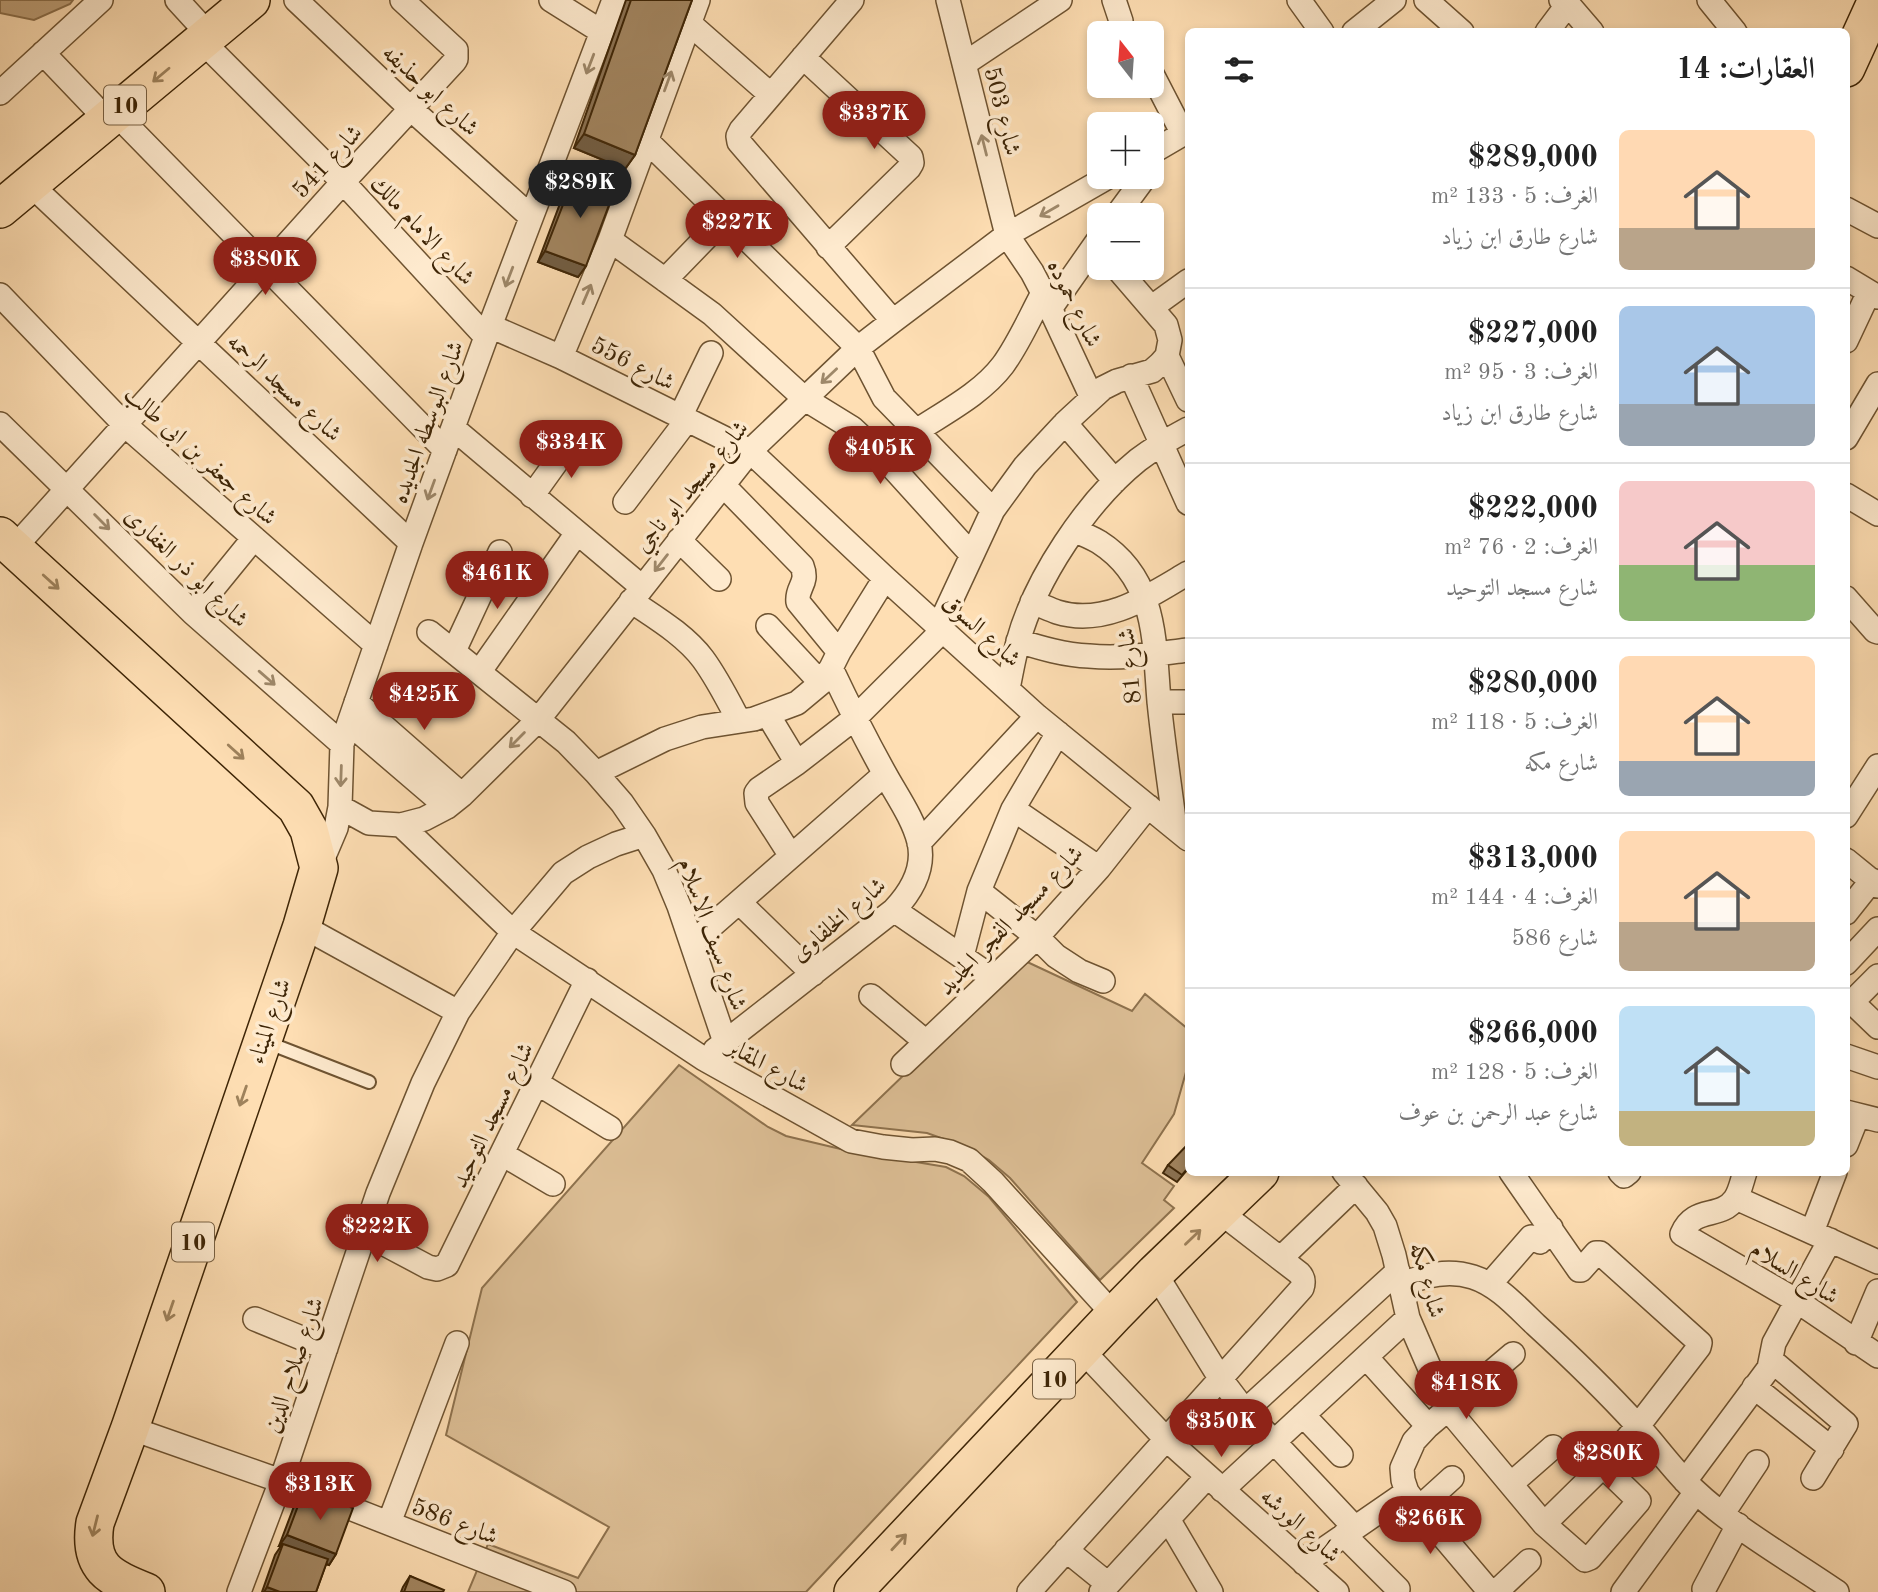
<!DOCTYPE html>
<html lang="ar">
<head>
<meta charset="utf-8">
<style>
	body { margin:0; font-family:"Old Standard TT",Amiri,serif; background:#f6f6f6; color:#222; direction:rtl; height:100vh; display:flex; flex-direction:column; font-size:26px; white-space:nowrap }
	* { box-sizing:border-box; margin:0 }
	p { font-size:23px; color:#767676 }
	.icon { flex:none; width:38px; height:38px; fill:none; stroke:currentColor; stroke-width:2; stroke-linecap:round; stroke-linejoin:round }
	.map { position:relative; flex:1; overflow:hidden; direction:ltr }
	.details { position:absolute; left:1185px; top:28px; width:665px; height:1148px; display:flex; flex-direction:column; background:#fff; border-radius:10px; box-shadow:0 4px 10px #0003; direction:rtl }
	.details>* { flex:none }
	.needle { width:46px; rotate:343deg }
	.tools { position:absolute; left:1087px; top:21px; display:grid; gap:14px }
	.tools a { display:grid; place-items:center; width:77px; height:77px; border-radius:10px; background:#fff; box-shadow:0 4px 10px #0003; font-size:35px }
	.price { position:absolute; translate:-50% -60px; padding:0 16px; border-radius:24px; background:#8f2418; color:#fff; font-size:23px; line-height:46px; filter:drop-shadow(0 2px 4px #0008) }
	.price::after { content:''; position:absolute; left:50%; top:42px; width:21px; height:16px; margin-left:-10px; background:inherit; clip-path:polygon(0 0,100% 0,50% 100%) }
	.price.current { background:#222; color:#fff }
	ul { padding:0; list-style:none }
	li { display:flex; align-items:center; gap:21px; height:175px; padding:0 35px }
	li+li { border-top:2px solid #e0e0e0 }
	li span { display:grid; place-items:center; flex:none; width:196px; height:140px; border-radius:10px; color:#555 }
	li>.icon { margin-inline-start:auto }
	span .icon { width:84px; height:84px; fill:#fffc; stroke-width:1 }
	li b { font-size:30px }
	h2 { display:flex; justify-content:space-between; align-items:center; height:84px; padding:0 35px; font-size:30px }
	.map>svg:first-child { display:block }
	.green { fill:#ddbf96; stroke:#8e724e; stroke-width:2 }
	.water { fill:#bd9f78; stroke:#8a6e4a; stroke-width:2 }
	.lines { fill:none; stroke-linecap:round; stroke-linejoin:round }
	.lane-casing { stroke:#6e5331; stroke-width:16 }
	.street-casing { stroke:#6e5331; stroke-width:26 }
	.primary-casing { stroke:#3e2506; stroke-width:40 }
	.lane { stroke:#feeace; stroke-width:12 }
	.street { stroke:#feeace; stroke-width:23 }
	.primary { stroke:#fedeb3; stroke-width:37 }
	.wall { fill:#8b7253; stroke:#3e2506; stroke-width:2 }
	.shaded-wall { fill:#715d43; stroke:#3e2506; stroke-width:2 }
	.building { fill:#a28560; stroke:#3e2506; stroke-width:2 }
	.oneway { stroke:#9e886a }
	.oneway2 { stroke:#9e825c }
	.labels { text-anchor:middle; stroke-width:7; stroke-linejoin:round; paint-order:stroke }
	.shield { fill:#feeace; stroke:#786042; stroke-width:2 }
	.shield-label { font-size:23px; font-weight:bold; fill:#3e2506 }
	.street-label { font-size:24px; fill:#3e2506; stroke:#feeace }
</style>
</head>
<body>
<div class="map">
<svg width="1878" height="1592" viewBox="0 0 1878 1592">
	<rect width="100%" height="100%" fill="#fedeb3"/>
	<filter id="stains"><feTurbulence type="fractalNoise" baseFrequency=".00286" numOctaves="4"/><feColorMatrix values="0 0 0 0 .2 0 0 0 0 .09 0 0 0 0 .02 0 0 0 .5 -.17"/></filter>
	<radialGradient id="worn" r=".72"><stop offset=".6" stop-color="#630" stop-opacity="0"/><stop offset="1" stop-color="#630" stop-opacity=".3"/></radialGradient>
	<path class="green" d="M 1023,960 L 1132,1011 L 1145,994 L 1188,1029 L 1188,1065 L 1174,1114 L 1142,1163 L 1174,1186 L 1164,1200 L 1174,1208 L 1100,1280 L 1010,1178 L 989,1160 L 966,1147 L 927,1133 L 852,1125 Z
		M 679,1065 L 768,1127 L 786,1136 L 870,1156 L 892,1158 L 946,1167 L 964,1176 L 989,1197 L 1077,1302 L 806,1592 L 468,1592 L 488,1544 L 578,1578 L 609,1527 L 446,1435 L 482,1288 Z"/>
	<path class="water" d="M 0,0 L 73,0 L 70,4 L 34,20 L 0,13 Z"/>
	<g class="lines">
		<g class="lane-casing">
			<path id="lane" d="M 266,1042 L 369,1082"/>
		</g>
		<g class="street-casing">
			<path id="street" d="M 177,0 L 209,35
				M 296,0 L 411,109 L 531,217
				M 551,0 L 602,32
				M 852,0 L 741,130 L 738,136 L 739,142 L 893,321
				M 948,0 L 1007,235 L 1032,272 L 1043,293 L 1092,398
				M 1114,0 L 1121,21
				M 1299,0 L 1322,32
				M 1426,0 L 1462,32
				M 1561,0 L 1568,4 L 1592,32
				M 1709,0 L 1735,32
				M 689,23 L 771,95
				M 1354,32 L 1394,0
				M 1547,32 L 1568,4
				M 202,41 L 343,182 L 486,337
				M 43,53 L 107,120
				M 803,57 L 911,157 L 912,163 L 909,168 L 828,247
				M 964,64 L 1060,0
				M 1152,74 L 1183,134
				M 0,93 L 101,0
				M 115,113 L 445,450
				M 647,141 L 858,348 L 884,398 L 993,510
				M 1152,152 L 1188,131
				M 30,184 L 411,543
				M 1846,209 L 1878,226
				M 1117,215 L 1145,177
				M 610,240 L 712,314 L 805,399 L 852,428 L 884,458 L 971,554
				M 1846,278 L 1878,297
				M 665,280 L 725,218
				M 0,295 L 125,425 L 376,645
				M 1152,307 L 1188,281
				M 1050,309 L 1099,239
				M 490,326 L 561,357 L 750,451 L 885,578 L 1037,716 L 1188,839
				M 1846,341 L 1869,292
				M 1167,356 L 1188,400
				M 561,357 L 610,240 L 698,0
				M 1131,376 L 1188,503
				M 680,417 L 711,353
				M 1065,423 L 1115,481
				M 0,424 L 193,613 L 342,744
				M 453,428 L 642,587
				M 915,432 C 945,412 981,394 1003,365 C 1019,343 1030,317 1043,293
				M 1846,438 L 1878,384
				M 723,485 L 802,566 C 809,584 796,587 798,602 L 839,652
				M 1846,495 L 1878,514
				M 532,496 L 573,439
				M 625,502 L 687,420
				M 1075,531 C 1083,534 1092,538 1099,542 C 1157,579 1154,641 1159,701 C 1163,743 1170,786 1175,828
				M 679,540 L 719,579
				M 14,548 L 343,182 L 454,62 L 456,59 L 456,50 L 402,0
				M 1846,598 L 1875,631 L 1878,632
				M 631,601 C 656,618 685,635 703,659 C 717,678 728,700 739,721
				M 1032,602 C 1040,605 1049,609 1057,612 C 1105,627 1149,596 1188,573
				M 193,613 L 254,538
				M 768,626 L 821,683
				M 939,626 L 993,510 L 1025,466 L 1065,423 L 1103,388 L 1117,381 L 1152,371 L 1160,364 L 1167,356 L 1170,340 L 1166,325 L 1117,268
				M 429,632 L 566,742 L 596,773 L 622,803 L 644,835 L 664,870 L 679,906 L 725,1042
				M 1018,641 C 1041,648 1064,655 1089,656 C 1122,659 1155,654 1188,650
				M 454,651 L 500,552
				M 480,671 L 577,533
				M 1008,689 C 1011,673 1014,657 1018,642 C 1035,579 1087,501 1138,460 C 1154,448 1171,438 1188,429
				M 356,702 L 462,795
				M 1159,702 L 1188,702
				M 768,715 L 797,763
				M 349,723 L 447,807
				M 596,773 L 665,739 L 702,727 L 754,719 L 797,703 L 821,683 L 831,668 L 839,652 L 885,578
				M 340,807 L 369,823 L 401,825 L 424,819 L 447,807 L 462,795 L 538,720 L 750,451 L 858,348 L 893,321 L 1007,235 L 1108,177
				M 1013,809 L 1099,868
				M 1846,816 L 1878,766
				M 401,825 L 513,932 L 704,1059 L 851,1141 L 883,1147 L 912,1150 L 935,1149 L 950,1152 L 969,1160 L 993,1182 L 1114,1315
				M 919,843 L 1037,716
				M 791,856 L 757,803 L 756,793 L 759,789 L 797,763 L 855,718 L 943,630
				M 1846,860 L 1878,886
				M 319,868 L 336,828 L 340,807 L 342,744 L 349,723 L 411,543 L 490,326 L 614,0
				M 979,891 L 1037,937 L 1056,956 L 1079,971 L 1103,981
				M 739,902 L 813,974
				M 894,910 L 993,978
				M 1846,913 L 1872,880
				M 302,926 L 458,1012
				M 692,943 L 885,774
				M 962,956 L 979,891 L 1013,809 L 1058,733
				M 1846,963 L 1878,929
				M 1878,976 L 1855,999 L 1854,1004 L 1878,1027
				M 871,996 L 926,1042
				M 715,1050 L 894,910 C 911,892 925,868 919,842 C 913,818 897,796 885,774 C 866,740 848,704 831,668
				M 1846,1056 L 1878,1067
				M 903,1064 L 1037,937 L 1099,868 L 1148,806
				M 537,1083 L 610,1128
				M 1846,1112 L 1878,1120
				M 1846,1145 L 1858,1115
				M 502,1154 L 553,1184
				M 1344,1172 L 1377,1212 L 1385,1226 L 1394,1255 L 1408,1318 L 1447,1408 L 1544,1524 L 1585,1560 L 1590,1558 L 1639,1501 L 1603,1466
				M 1511,1172 L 1579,1270 L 1581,1270 L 1596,1253 L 1600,1253 L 1700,1343 L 1699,1347 L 1638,1426 L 1603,1466 L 1544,1524
				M 1620,1172 L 1624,1176 L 1629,1172
				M 1745,1172 C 1742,1181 1740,1192 1735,1199 C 1720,1220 1694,1205 1682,1234 L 1797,1301 L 1878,1356
				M 1736,1198 L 1878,1262
				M 1812,1232 L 1835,1172
				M 364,1233 L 428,1267 L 437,1269 L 447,1265 L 587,980
				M 1281,1258 L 1356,1186
				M 1155,1273 L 1220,1378 L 1245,1411 L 1355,1528
				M 1490,1284 L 1531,1237 L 1540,1242 L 1551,1228
				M 1401,1285 C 1424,1275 1448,1269 1473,1277 C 1498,1285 1517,1307 1536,1325 C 1571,1357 1606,1391 1638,1426 C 1657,1447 1674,1471 1694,1490 C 1734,1528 1792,1561 1837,1592
				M 255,1319 L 326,1348
				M 1856,1343 L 1878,1291
				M 1082,1350 L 1165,1438 L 1337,1592
				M 1366,1357 L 1428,1426
				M 1771,1360 L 1846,1424 L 1813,1478
				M 1754,1387 L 1832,1449
				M 1245,1411 L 1398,1271
				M 1303,1415 L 1341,1455
				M 130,1428 L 281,1481 L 564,1592
				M 1685,1481 L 1769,1368 L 1774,1343 L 1830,1240
				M 1511,1484 L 1553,1447
				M 1222,1490 L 1408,1318
				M 1419,1508 L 1452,1478
				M 1723,1513 L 1757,1462
				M 1168,1519 L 1211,1592
				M 389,1523 L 457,1343
				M 1344,1535 L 1398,1589
				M 1066,1550 L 1108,1584
				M 1304,1563 L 1407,1492
				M 1704,1589 L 1738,1525
				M 239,1592 L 281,1481 L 378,1193 L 423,1083 L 458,1012 L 513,932 L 563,873 L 588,857 L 616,844 L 644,835
				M 1029,1592 L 1302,1288 C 1304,1282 1304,1278 1299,1273 L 1220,1212
				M 1101,1592 L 1207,1477
				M 1490,1592 L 1419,1508 L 1407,1492 L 1403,1480 L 1402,1468 L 1414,1441 L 1428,1426 L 1513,1354
				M 1496,1592 L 1529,1561
				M 1623,1592 L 1696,1492"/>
		</g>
		<g class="primary-casing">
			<path id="primary" d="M 1846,68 L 1877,0
				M 0,209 L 251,0
				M 0,536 L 296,807 L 309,830 L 319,868 L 302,926 L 130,1428 L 95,1523 C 88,1567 109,1578 146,1592
				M 853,1592 L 1114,1315 L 1155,1273 L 1260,1172"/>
		</g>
		<use href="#lane" class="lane"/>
		<use href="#street" class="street"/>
		<use href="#primary" class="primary"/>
	</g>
	<path class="wall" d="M 626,0 L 692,0 L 635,155 L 625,169 L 574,148 Z
		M 575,174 L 586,266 L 578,277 L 538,262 L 567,185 Z
		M 1168,1165 L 1188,1169 L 1177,1182 L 1163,1173 Z
		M 304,1490 L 336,1554 L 329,1565 L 326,1564 L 316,1592 L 262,1592 L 275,1555 L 281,1546 L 279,1546 L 296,1501 Z
		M 410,1576 L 443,1592 L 401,1592 L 403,1587 Z"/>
	<path class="shaded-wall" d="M 584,134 L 635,155 L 625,169 L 574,148 Z
		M 545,251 L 586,266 L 578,277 L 538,262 Z
		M 287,1535 L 336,1554 L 329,1565 L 282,1547 L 283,1544 L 281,1546 L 279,1546 Z
		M 267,1587 L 280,1592 L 264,1592 Z"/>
	<path class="building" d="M 631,0 L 692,0 L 635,155 L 584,134 Z
		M 575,174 L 615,189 L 586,266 L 545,251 Z
		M 1188,1144 L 1188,1168 L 1182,1175 L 1168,1165 Z
		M 304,1490 L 353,1508 L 336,1554 L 287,1535 Z
		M 283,1544 L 328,1559 L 316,1592 L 280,1592 L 267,1587 Z
		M 410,1576 L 444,1590 L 443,1592 L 404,1592 Z"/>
	<defs><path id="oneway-shaft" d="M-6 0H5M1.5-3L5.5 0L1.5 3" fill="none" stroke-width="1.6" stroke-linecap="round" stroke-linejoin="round" transform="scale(1.75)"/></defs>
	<g class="oneway">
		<use href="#oneway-shaft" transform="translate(590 64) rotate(111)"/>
		<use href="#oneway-shaft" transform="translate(668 81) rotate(-70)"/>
		<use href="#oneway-shaft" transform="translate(984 145) rotate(-104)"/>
		<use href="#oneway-shaft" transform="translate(1049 211) rotate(150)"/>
		<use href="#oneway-shaft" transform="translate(509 277) rotate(111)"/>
		<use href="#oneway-shaft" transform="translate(587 294) rotate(-67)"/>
		<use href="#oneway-shaft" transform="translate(829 376) rotate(137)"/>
		<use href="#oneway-shaft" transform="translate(431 490) rotate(110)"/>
		<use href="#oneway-shaft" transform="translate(102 522) rotate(45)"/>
		<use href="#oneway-shaft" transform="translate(661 563) rotate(128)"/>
		<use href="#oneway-shaft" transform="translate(267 678) rotate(41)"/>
		<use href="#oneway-shaft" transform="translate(517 740) rotate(135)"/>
		<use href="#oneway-shaft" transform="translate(341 776) rotate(92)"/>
	</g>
	<g class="oneway2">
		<use href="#oneway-shaft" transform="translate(161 75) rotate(140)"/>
		<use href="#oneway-shaft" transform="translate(51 582) rotate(42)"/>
		<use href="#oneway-shaft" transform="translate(236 752) rotate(42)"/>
		<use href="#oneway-shaft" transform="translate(243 1096) rotate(109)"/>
		<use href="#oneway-shaft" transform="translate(1193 1237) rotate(-44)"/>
		<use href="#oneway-shaft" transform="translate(170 1311) rotate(109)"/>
		<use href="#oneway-shaft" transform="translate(95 1526) rotate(104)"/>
		<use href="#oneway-shaft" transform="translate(899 1542) rotate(-47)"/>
	</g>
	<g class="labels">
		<g class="shield">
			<rect x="104" y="85.5" width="42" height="39" rx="5"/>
			<rect x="172" y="1222.5" width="42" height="39" rx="5"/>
			<rect x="1033" y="1359.5" width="42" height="39" rx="5"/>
		</g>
		<g class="shield-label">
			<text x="125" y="113">10</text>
			<text x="193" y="1250">10</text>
			<text x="1054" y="1387">10</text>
		</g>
		<g class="street-label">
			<text transform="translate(431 90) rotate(43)" y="8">شارع ابو حذيفه</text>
			<text transform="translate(1003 111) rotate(76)" y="8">شارع 503</text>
			<text transform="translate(327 161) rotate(-47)" y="8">شارع 541</text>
			<text transform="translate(423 230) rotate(47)" y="8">شارع الامام مالك</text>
			<text transform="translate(1075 303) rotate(64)" y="8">شارع حموده</text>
			<text transform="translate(633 363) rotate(27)" y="8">شارع 556</text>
			<text transform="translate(285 387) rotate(43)" y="8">شارع مسجد الرحمه</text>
			<text transform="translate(427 422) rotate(-70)" y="8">شارع البوسطه الجديده</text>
			<text transform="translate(201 455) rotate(42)" y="8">شارع جعفر بن ابى طالب</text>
			<text transform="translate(691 486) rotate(-50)" y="8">شارع مسجد ابو ناجي</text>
			<text transform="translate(187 567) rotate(44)" y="8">شارع ابو ذر الغفارى</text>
			<text transform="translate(982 630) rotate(42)" y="8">شارع السوق</text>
			<text transform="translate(1129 666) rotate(-96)" y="8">شارع 81</text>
			<text transform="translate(838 919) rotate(-40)" y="8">شارع الخلفاوى</text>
			<text transform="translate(1010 920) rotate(-46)" y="8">شارع مسجد الفجر الجديد</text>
			<text transform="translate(713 934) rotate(70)" y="8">شارع سيف الاسلام</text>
			<text transform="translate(269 1021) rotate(-71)" y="8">شارع الميناء</text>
			<text transform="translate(768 1065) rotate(29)" y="8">شارع المقابر</text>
			<text transform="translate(492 1115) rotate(-64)" y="8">شارع مسجد التوحيد</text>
			<text transform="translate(1795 1272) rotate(32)" y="8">شارع السلام</text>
			<text transform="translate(1428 1280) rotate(75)" y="8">شارع مكه</text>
			<text transform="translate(293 1365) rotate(-71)" y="8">شارع صلاح الدين</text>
			<text transform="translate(455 1521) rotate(21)" y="8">شارع 586</text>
			<text transform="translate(1301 1525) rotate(42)" y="8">شارع الورشه</text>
		</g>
	</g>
	<rect width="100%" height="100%" filter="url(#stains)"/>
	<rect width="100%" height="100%" fill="url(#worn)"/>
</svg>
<div class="tools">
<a><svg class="needle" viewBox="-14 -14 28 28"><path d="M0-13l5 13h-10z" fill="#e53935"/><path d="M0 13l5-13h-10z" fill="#767676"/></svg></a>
<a>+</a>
<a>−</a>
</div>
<b class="price" style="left:874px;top:151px">$337K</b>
<b class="price current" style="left:580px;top:220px">$289K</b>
<b class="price" style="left:737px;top:260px">$227K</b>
<b class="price" style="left:265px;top:297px">$380K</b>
<b class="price" style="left:571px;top:480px">$334K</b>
<b class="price" style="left:880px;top:486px">$405K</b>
<b class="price" style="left:497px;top:611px">$461K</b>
<b class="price" style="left:424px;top:732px">$425K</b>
<b class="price" style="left:377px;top:1264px">$222K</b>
<b class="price" style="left:1466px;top:1421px">$418K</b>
<b class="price" style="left:1221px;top:1459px">$350K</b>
<b class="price" style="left:1608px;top:1491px">$280K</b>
<b class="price" style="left:320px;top:1522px">$313K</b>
<b class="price" style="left:1430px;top:1556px">$266K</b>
<section class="details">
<h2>العقارات: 14<svg class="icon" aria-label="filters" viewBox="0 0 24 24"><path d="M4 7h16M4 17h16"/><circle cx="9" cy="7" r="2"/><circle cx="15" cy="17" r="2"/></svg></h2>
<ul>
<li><span style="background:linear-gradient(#ffd9b3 70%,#b9a48a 0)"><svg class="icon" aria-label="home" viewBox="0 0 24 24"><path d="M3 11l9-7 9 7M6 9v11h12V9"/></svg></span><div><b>$289,000</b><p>الغرف: 5 · 133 m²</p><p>شارع طارق ابن زياد</p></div></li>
<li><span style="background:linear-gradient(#a9c7e8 70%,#9aa5b1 0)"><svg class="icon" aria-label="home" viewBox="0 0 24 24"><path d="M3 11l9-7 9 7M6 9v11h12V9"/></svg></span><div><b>$227,000</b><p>الغرف: 3 · 95 m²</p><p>شارع طارق ابن زياد</p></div></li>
<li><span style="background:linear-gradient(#f6c9c9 60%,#8fb573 0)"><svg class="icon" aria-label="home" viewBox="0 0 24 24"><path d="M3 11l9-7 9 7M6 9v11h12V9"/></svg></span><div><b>$222,000</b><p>الغرف: 2 · 76 m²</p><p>شارع مسجد التوحيد</p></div></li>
<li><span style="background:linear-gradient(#ffd9b3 75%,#9aa5b1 0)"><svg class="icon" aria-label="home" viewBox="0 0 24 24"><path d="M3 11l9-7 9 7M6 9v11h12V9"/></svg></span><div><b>$280,000</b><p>الغرف: 5 · 118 m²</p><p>شارع مكه</p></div></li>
<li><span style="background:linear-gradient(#ffd9b3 65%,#b9a48a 0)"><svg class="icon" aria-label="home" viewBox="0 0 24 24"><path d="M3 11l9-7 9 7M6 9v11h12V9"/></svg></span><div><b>$313,000</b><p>الغرف: 4 · 144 m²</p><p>شارع 586</p></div></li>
<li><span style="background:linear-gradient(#bfe0f5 75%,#c2b280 0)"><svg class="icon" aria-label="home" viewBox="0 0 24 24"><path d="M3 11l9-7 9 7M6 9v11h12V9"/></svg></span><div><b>$266,000</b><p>الغرف: 5 · 128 m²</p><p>شارع عبد الرحمن بن عوف</p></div></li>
</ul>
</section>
</div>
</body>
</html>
